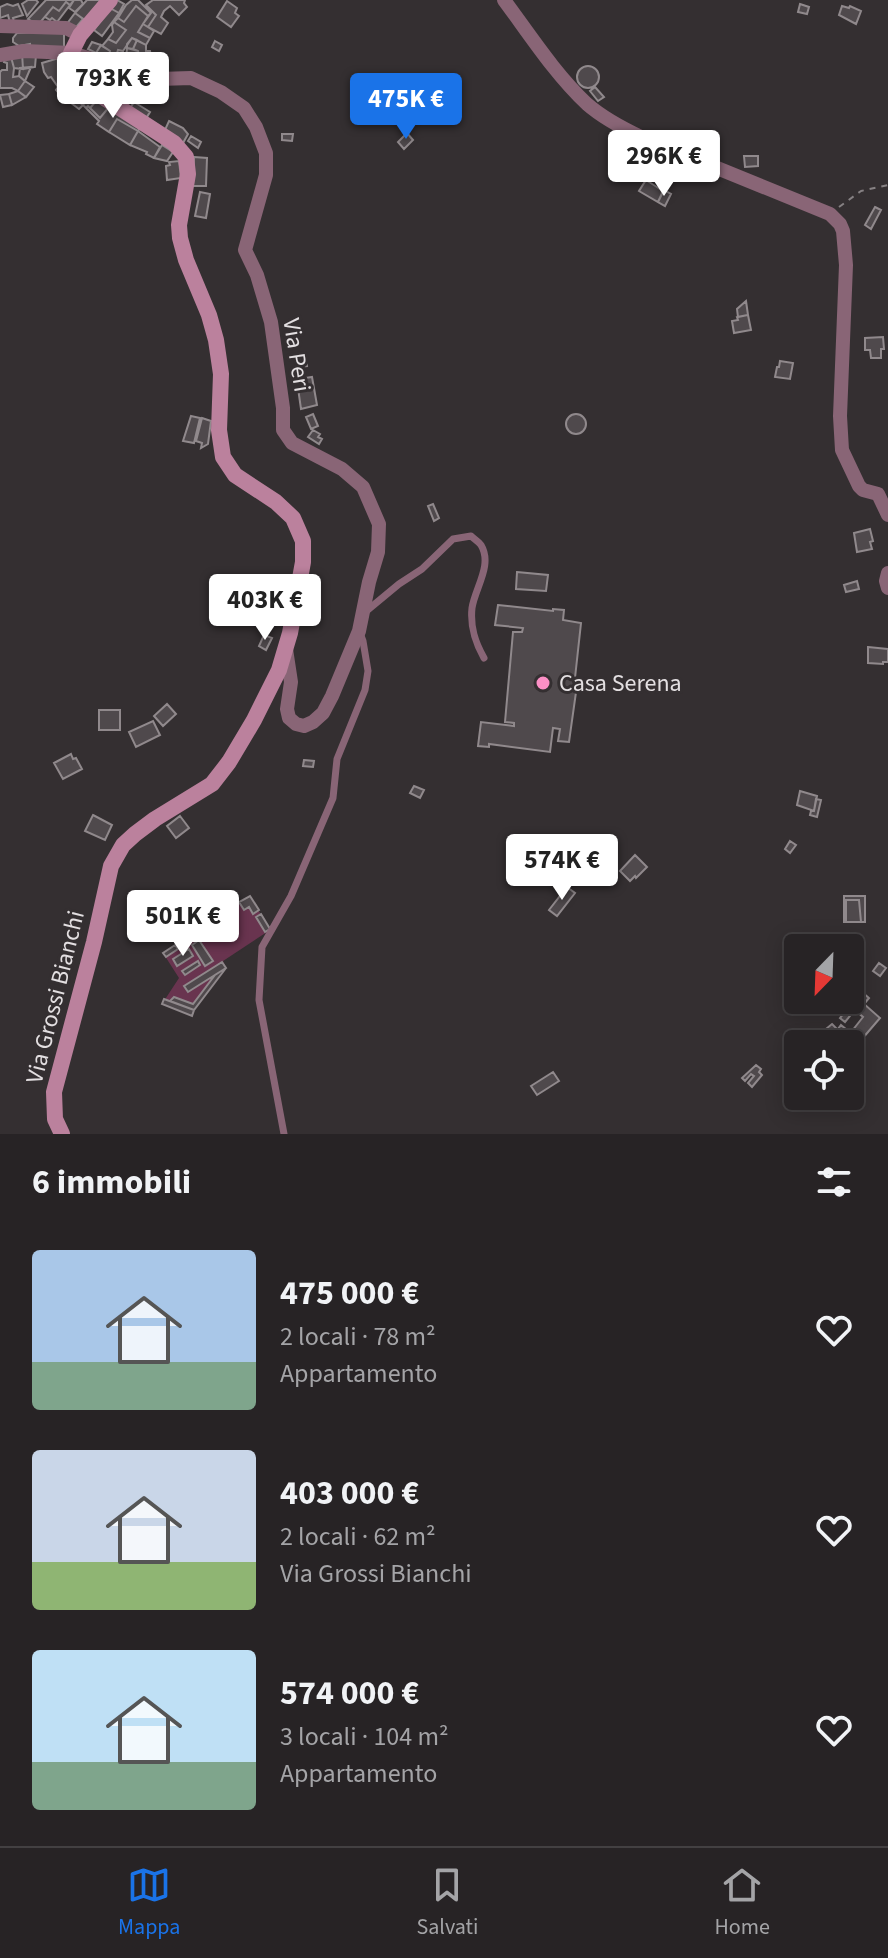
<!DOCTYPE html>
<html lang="it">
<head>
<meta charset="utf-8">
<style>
	body { margin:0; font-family:"Source Sans 3",sans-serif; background:#332f32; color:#f1f3f6; height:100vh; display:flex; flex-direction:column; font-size:30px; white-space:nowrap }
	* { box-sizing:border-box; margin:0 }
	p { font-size:26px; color:#a4a4a7 }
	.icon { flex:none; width:44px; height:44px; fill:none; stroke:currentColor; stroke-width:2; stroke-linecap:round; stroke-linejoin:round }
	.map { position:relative; height:1134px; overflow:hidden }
	.panel { display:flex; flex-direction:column; background:#272325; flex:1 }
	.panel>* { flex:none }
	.needle { width:52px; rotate:203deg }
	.controls { position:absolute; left:784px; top:934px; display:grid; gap:16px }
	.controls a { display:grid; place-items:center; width:80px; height:80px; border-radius:8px; background:#272325; box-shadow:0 4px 20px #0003,0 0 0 2px #434042; font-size:40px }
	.price { position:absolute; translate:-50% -68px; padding:0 18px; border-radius:8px; background:#fff; color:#222; font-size:26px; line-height:52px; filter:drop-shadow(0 2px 4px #0008) }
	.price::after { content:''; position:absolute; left:50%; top:48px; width:24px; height:18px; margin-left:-12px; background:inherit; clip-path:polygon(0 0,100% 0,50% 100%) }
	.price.on { background:#1a73e8; color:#fff }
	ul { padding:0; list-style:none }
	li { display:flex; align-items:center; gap:24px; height:200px; padding:0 32px }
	li span { display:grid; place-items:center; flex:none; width:224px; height:160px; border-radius:8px; color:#555 }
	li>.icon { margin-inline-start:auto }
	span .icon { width:96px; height:96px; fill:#fffc; stroke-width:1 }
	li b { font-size:34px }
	h2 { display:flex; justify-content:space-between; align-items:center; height:96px; padding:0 32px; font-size:34px }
	.tabs { display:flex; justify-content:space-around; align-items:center; height:112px; border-top:2px solid #434042; background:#272325; font-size:22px; color:#a4a4a7 }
	.tabs a { display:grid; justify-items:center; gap:4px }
	.tabs .on { color:#1a73e8 }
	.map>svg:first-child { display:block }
	.green { fill:#69344f }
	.building { fill:#4f494c; stroke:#90898c; stroke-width:2 }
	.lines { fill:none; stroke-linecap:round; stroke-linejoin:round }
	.path { stroke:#868183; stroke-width:2; stroke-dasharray:6 6; stroke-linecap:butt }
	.lane { stroke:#896576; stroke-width:7 }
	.street { stroke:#896576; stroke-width:14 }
	.secondary { stroke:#bb819d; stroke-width:16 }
	.poi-dot { fill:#fb8fc5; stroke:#342f31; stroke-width:3 }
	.labels { text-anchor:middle; stroke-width:6; stroke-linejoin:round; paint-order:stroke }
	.street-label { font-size:24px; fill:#e3dfe1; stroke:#342f31 }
	.poi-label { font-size:24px; fill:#e3dfe1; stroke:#342f31; text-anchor:start }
</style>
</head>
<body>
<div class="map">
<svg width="888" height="1134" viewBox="0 0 888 1134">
	<rect width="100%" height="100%" fill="#342f31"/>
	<path class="green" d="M 250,896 L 270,930 L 223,961 L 226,968 L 194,1010 L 192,1016 L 162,1004 L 179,978 L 163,953 Z"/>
	<path class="building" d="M 28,0 L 36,0 L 38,2 L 27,16 L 22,4 Z
		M 46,0 L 74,0 L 70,5 L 66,2 L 59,11 L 53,7 L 38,25 L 28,19 Z
		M 74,0 L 81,0 L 83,4 L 75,12 L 69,8 Z
		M 87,0 L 101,0 L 85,20 L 75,13 Z
		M 117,0 L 124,4 L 119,13 L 110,8 Z
		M 132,0 L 138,0 L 151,13 L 148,16 L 136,6 L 124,22 L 118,18 L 126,5 Z
		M 153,0 L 185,0 L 184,3 L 187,7 L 179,15 L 170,6 L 164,11 L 161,17 L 168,23 L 161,34 L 148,27 L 156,15 L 146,5 Z
		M 227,1 L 237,8 L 235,13 L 239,16 L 231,27 L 217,17 Z
		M 66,2 L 70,5 L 57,22 L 52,18 L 50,20 L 45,17 L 53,7 L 59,11 Z
		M 7,4 L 13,6 L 18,4 L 23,15 L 13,18 L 14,22 L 10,23 L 8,15 L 0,18 L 0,7 Z
		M 800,4 L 809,7 L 807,14 L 798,12 Z
		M 146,5 L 156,15 L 148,27 L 143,24 L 151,13 Z
		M 136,6 L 148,16 L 138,32 L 150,38 L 146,45 L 132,38 L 123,51 L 118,50 L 114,63 L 108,60 L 110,51 L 102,46 L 108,39 L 116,43 L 126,30 L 114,22 L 118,18 L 124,22 Z
		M 842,6 L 849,8 L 850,6 L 861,11 L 856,24 L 839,15 Z
		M 110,8 L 119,13 L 102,36 L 94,30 Z
		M 75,13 L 83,19 L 73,31 L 66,25 Z
		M 114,22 L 126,30 L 116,43 L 108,39 L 113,32 L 112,25 Z
		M 143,24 L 154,31 L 150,38 L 138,32 Z
		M 64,31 L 64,51 L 30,50 L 30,44 L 19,46 L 13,42 L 13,38 L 17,33 Z
		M 132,38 L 137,40 L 133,49 L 127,48 L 127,44 Z
		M 137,40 L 146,45 L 146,56 L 139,56 L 138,51 L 133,49 Z
		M 215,41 L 222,45 L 219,51 L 212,47 Z
		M 92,42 L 101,45 L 96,53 L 88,49 Z
		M 101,45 L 110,51 L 108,60 L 114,63 L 118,50 L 123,51 L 120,72 L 96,53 Z
		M 127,48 L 138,51 L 139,56 L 146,56 L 147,51 L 150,51 L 152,63 L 148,64 L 147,67 L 138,66 L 138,61 L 126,60 Z
		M 22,53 L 23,69 L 14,68 L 11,57 Z
		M 22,53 L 36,55 L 35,67 L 23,69 Z
		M 5,57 L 11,57 L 14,68 L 13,77 L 19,76 L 25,81 L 18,91 L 12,88 L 0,88 L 0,72 L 2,70 L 7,70 L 7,63 L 4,62 Z
		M 59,58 L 66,73 L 75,85 L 63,98 L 56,90 L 58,87 L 51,77 L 48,78 L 44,72 L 42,63 Z
		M 126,60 L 138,61 L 138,66 L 147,67 L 147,77 L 124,75 Z
		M577 77a11 11 0 1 1 22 0a11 11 0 1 1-22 0Z
		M 31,67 L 25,81 L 19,76 L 20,68 Z
		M 94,69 L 106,71 L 117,80 L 110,93 L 89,83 Z
		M 117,80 L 133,89 L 126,103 L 110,93 Z
		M 25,81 L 34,87 L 26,97 L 18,91 Z
		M 75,85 L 90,95 L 83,105 L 67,93 Z
		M 595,87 L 604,97 L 598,101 L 590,91 Z
		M 18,91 L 26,97 L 12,105 L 9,94 Z
		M 9,94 L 12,105 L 3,107 L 0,95 Z
		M 90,95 L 97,100 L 90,108 L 88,106 L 86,108 L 83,105 Z
		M 71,96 L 83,105 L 79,109 L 67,100 Z
		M 97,100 L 109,107 L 100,118 L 90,108 Z
		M 134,102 L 150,112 L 145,120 L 129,110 Z
		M 88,106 L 100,118 L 109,107 L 141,127 L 138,131 L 117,119 L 109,132 L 97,124 L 99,121 L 86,108 Z
		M 117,119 L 138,131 L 130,145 L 109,132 Z
		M 169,121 L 183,128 L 188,134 L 183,143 L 164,132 Z
		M 138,131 L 160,147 L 154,158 L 146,154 L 147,152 L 130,145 Z
		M 407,133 L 413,140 L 404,149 L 398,142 Z
		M 282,134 L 293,134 L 292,141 L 282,140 Z
		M 191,136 L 201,142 L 198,148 L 188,141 Z
		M 162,145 L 173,152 L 167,161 L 154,158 Z
		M 744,156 L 758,156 L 758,166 L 745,167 Z
		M 194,157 L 207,158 L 206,186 L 193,186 Z
		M 179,161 L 181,178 L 167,180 L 166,166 L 170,165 L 169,162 Z
		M 646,180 L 663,191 L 658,202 L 639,191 Z
		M 664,190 L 671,194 L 665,206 L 658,202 Z
		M 200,192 L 210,194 L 206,218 L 195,216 Z
		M 875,207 L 881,210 L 871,229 L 865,225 Z
		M 746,301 L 748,315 L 738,317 L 737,309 Z
		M 748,315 L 751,330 L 734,333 L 732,321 L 738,320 L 737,317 Z
		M 883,337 L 884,349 L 881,349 L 881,358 L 871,358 L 870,350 L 865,350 L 865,338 Z
		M 297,358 L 306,358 L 307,366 L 298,367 Z
		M 780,361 L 793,363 L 790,379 L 775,377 L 777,367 L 779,367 Z
		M 312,377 L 317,405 L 301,409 L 298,388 L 306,387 L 305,378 Z
		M 313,414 L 318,426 L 311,429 L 306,417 Z
		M566 424a10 10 0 1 1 20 0a10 10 0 1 1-20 0Z
		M 191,416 L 200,418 L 194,443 L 183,441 Z
		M 202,418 L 211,421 L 208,444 L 201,448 L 202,443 L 196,441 Z
		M 313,430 L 320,434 L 318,437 L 322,439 L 319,444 L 308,437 Z
		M 433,504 L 439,518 L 434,521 L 428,506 Z
		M 870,529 L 873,541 L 870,542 L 872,549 L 857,552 L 854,533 Z
		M 517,572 L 548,575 L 546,591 L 516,589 Z
		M 857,581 L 859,589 L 846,592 L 844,585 Z
		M 498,605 L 553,611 L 553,609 L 564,610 L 563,620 L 581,623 L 575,678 L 578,678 L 569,742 L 558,741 L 560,729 L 553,728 L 550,752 L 489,744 L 489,747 L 478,746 L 481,722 L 514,726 L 514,723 L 505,722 L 513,632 L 522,632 L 523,628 L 495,625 Z
		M 264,635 L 272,638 L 266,650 L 259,646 Z
		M 868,647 L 888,649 L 888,662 L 883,662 L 883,664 L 868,663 Z
		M 167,704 L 176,714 L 163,726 L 154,716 Z
		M 99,710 L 120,710 L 120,730 L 99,730 Z
		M 153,721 L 160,735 L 136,747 L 129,732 Z
		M 71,754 L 73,759 L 76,758 L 82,769 L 63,779 L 54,763 Z
		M 304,760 L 314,761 L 313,767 L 303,766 Z
		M 414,786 L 424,790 L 420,798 L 410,793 Z
		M 800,791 L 817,796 L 814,811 L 797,805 Z
		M 816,799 L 821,800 L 817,817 L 810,815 L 811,811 L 814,811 Z
		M 93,815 L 112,825 L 105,840 L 85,831 Z
		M 180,816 L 189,828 L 176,838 L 167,826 Z
		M 790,841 L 796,845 L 790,853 L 785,849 Z
		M 635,855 L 647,867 L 636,878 L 635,876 L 630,881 L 620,871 Z
		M 567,887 L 575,893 L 557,916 L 549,910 Z
		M 250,896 L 259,910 L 253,914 L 249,907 L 244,910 L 239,902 Z
		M 844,896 L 865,896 L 865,922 L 861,922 L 859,900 L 846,900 L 846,922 L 844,922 Z
		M 846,900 L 859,900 L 861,922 L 846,922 Z
		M 261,914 L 270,929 L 265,932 L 256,917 Z
		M 199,940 L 213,961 L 205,966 L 192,945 Z
		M 175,945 L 178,949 L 166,957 L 163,953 Z
		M 189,949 L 193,956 L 177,966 L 173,959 Z
		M 198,961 L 200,965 L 185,975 L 182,971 Z
		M 222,962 L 226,968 L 188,992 L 184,986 Z
		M 879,963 L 886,968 L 880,976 L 873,971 Z
		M 226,968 L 194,1010 L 170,1001 L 174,997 L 193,1004 L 215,975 Z
		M 862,992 L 869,998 L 864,1004 L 880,1018 L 862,1039 L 852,1031 L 863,1017 L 850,1006 Z
		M 164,999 L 194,1010 L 192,1016 L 162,1004 Z
		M 849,1007 L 854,1011 L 845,1022 L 840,1018 Z
		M 832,1024 L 837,1029 L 826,1042 L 820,1034 Z
		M 841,1025 L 847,1030 L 837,1044 L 833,1044 L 829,1041 Z
		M 844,1035 L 853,1042 L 850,1046 L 850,1044 L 843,1044 L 839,1041 Z
		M 756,1065 L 761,1069 L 759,1072 L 762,1075 L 752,1087 L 748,1083 L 754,1076 L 751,1074 L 745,1081 L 742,1078 Z
		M 553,1072 L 559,1081 L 537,1095 L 531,1086 Z"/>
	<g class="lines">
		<path class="path" d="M 839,207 L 861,191 L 888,185"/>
		<path class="lane" d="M 364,613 L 399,584 L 422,569 L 453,539 L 471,536 C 474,539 478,541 481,545 C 493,565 475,588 472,608 C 470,627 475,642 484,658
			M 284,1134 L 259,1000 L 262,947 L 291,896 L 333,798 L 337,759 L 365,690 L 368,671 L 363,641 L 360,633"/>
		<path class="street" d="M 504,0 C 530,35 555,74 587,104 C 603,118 622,128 641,137 L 830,214 L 840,224 L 843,231 L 846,265 L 840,416 L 842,450 L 859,486 L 863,490 L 878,494 L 888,515
			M 0,26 L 66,28 L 80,35
			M 0,55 L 24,51 L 71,53 L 95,60 L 123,77 L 159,79 L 191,78 L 221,92 L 244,108 L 256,127 L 266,153 L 266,175 L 245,250 L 257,275 L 271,322 L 283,408 L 283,430 L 292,443 L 342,469 L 363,487 L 379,524 L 378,552 L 369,582 L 359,631 L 332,696 L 323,713 L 313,722 L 304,726 L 296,724 L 289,718 L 287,709 L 291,682 L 286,649
			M 888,573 L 886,581 L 888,588"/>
		<path class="secondary" d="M 62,1134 L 55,1119 L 54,1092 L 94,942 L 111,866 L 123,845 L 135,834 L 155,819 L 212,784 L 229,762 L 254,720 L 279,670 L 290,633 L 303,562 L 303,541 L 293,518 L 276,502 L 235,475 L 223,457 L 219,430 L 221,374 L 216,340 L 209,315 L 186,260 L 180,238 L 179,225 L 188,174 L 186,157 L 174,143 L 92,90 L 77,77 L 72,67 L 71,53 L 80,35 L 110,0"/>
	</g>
	<circle class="poi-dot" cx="543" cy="683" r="8"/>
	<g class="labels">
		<g class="street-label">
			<text transform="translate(297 355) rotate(81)" y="8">Via Peri</text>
			<text transform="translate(55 997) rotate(-76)" y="8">Via Grossi Bianchi</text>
		</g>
		<g class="poi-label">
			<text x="559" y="691">Casa Serena</text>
		</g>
	</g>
</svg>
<div class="controls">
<a><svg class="needle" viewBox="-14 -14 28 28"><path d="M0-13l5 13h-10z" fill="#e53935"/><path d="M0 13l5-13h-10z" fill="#a4a4a7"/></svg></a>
<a><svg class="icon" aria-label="locate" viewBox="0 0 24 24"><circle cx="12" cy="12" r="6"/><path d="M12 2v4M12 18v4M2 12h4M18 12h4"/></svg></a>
</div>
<b class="price" style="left:113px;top:120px">793K €</b>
<b class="price on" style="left:406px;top:141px">475K €</b>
<b class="price" style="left:664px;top:198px">296K €</b>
<b class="price" style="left:265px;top:642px">403K €</b>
<b class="price" style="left:562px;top:902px">574K €</b>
<b class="price" style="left:183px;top:958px">501K €</b>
</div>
<section class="panel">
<h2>6 immobili<svg class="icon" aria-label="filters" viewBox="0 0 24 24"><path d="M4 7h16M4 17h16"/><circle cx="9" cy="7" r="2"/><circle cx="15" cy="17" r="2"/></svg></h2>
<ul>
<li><span style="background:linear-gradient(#a9c7e8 70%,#7fa58c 0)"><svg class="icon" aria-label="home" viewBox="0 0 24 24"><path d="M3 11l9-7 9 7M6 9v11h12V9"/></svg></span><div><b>475 000 €</b><p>2 locali · 78 m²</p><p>Appartamento</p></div><svg class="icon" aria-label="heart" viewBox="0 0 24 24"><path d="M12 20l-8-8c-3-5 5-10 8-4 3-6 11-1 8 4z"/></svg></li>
<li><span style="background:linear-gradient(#c9d6e8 70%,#8fb573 0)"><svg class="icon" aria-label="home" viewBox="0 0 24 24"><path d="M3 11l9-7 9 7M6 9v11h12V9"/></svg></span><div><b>403 000 €</b><p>2 locali · 62 m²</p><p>Via Grossi Bianchi</p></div><svg class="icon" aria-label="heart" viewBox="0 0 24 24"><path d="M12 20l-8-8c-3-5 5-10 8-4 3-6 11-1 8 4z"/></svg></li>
<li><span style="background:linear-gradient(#bfe0f5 70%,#7fa58c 0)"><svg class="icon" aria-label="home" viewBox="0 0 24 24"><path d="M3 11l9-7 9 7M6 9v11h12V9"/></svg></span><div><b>574 000 €</b><p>3 locali · 104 m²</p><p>Appartamento</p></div><svg class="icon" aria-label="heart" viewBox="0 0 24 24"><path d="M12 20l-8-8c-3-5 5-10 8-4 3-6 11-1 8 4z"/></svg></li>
</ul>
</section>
<nav class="tabs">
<a class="on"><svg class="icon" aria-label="map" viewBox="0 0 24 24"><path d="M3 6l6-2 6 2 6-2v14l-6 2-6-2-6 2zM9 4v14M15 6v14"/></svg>Mappa</a>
<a><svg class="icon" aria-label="saved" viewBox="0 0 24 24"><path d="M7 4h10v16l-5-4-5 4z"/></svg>Salvati</a>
<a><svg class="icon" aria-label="home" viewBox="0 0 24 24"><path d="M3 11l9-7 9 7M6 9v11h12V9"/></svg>Home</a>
</nav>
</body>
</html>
